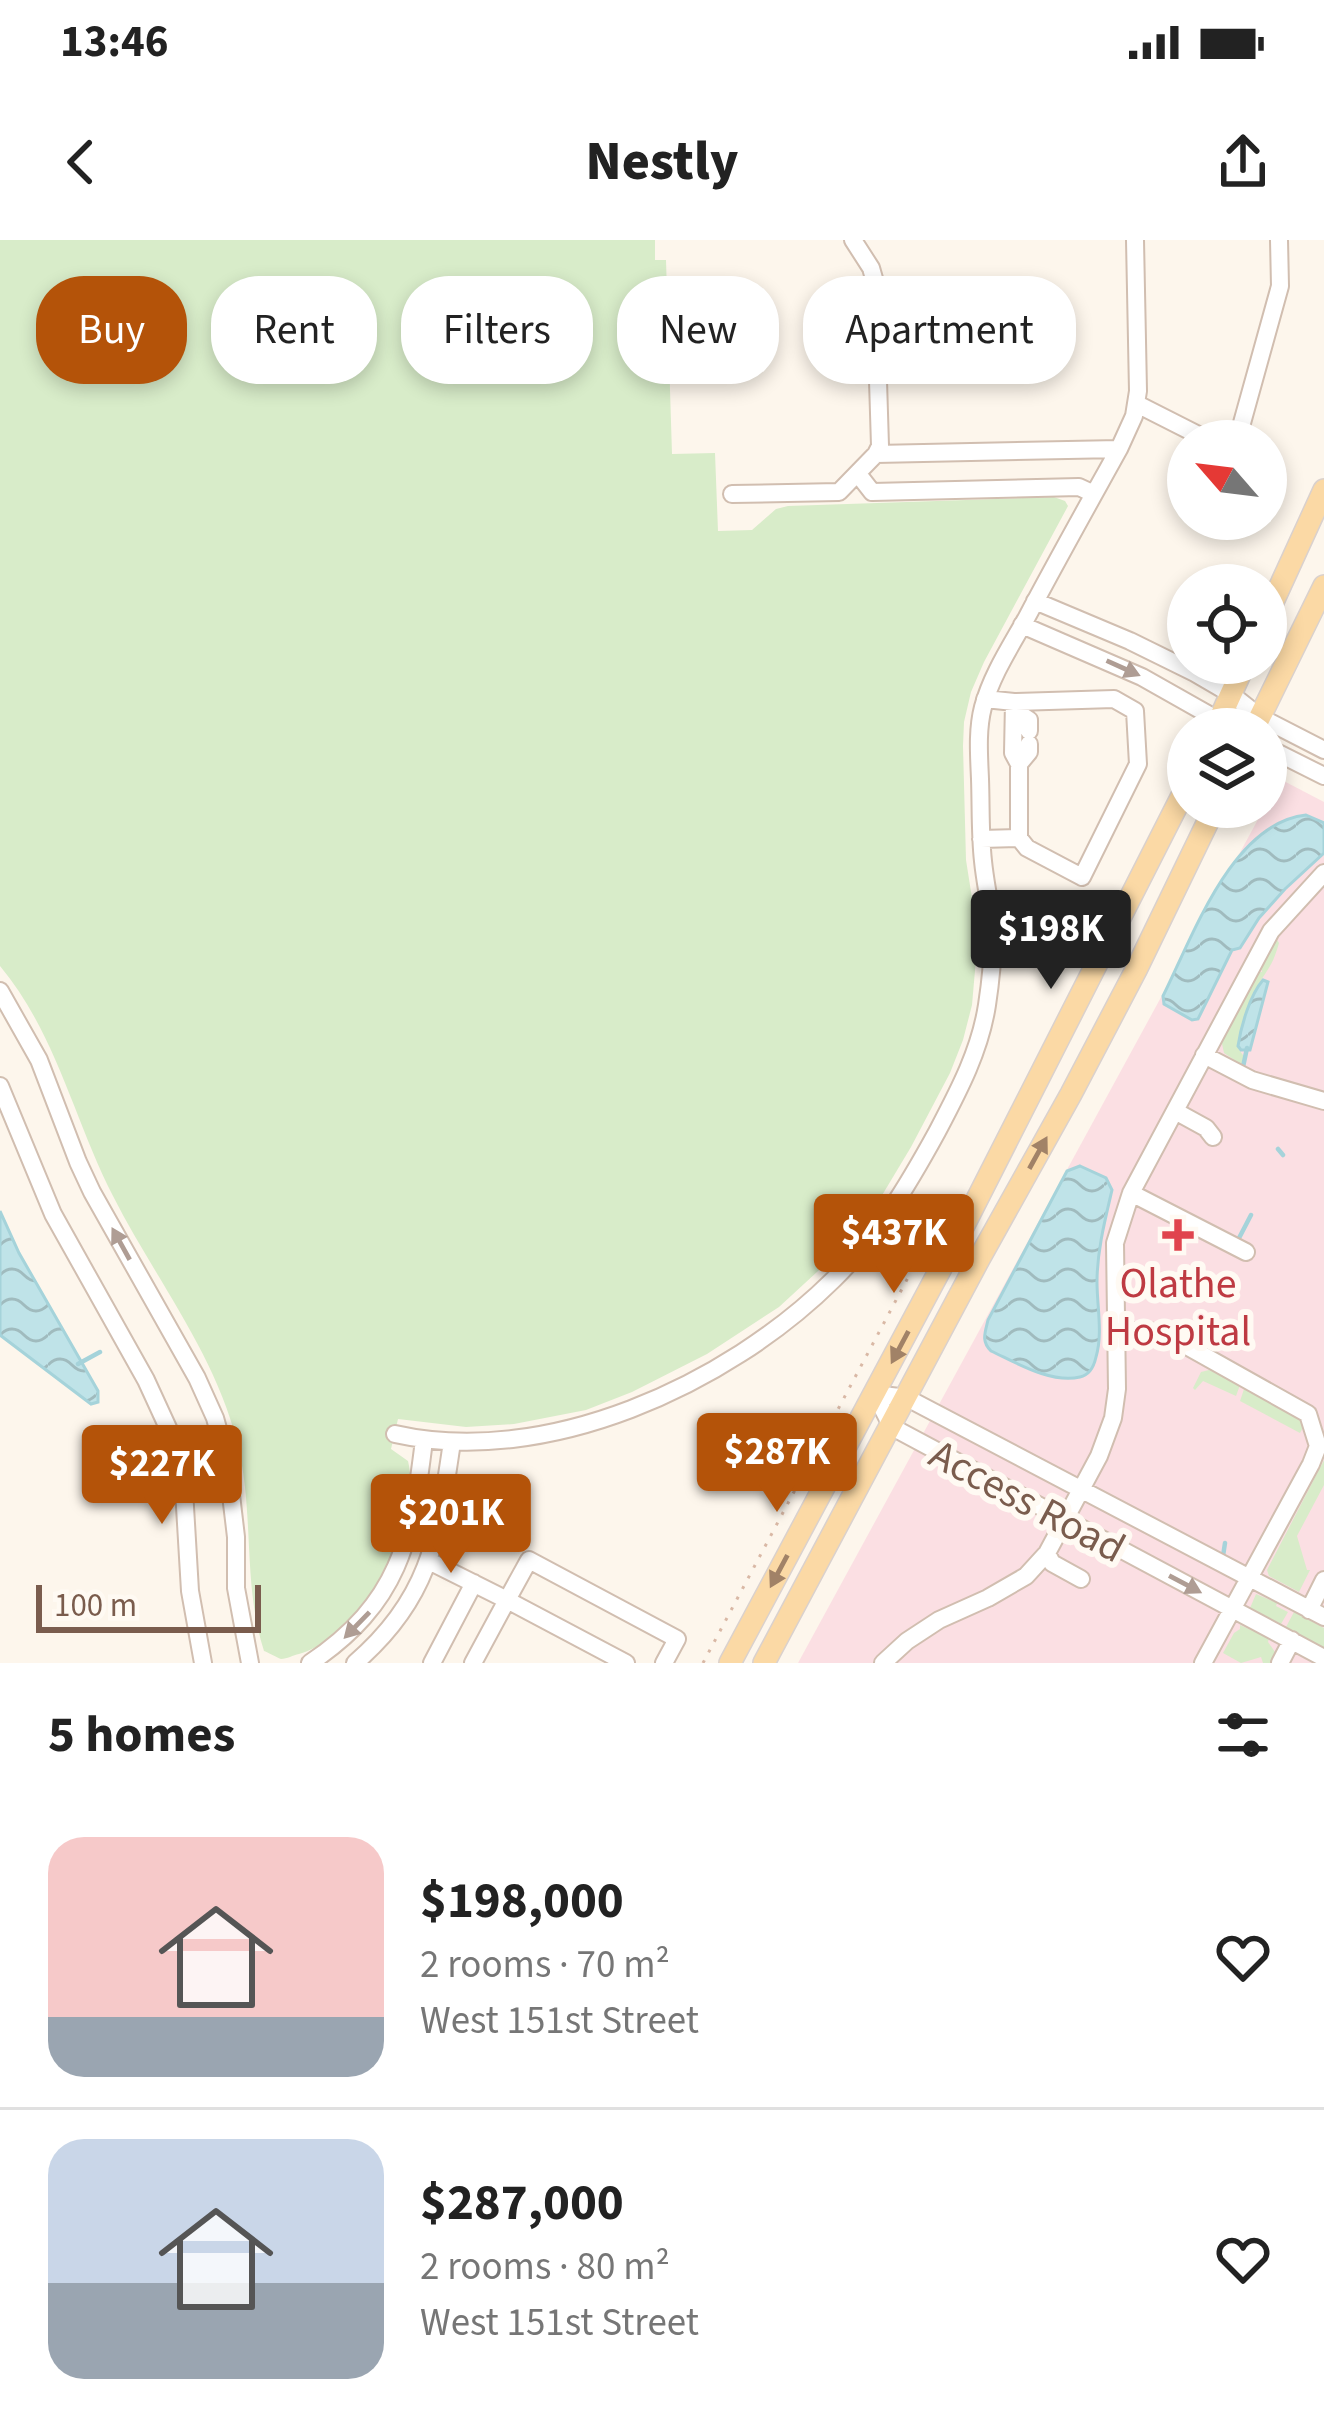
<!DOCTYPE html>
<html lang="en">
<head>
<meta charset="utf-8">
<style>
	body { margin:0; font-family:"Source Sans 3",sans-serif; background:#f6f6f6; color:#222; height:100vh; display:flex; flex-direction:column; font-size:45px; white-space:nowrap }
	* { box-sizing:border-box; margin:0 }
	p { font-size:39px; color:#767676 }
	.icon { flex:none; width:66px; height:66px; fill:none; stroke:currentColor; stroke-width:2; stroke-linecap:round; stroke-linejoin:round }
	.map { position:relative; height:1423px; overflow:hidden }
	.drawer { display:flex; flex-direction:column; background:#fff; flex:1 }
	.drawer>* { flex:none }
	.guide { position:absolute; left:36px; top:36px; width:1254px; height:108px; display:flex; gap:24px }
	.needle { width:78px; rotate:298deg }
	.controls { position:absolute; left:1167px; top:180px; display:grid; gap:24px }
	.controls a { display:grid; place-items:center; width:120px; height:120px; border-radius:50%; background:#fff; box-shadow:0 6px 18px #0003; font-size:60px }
	.scale { position:absolute; left:36px; bottom:30px; width:225px; box-sizing:border-box; padding-left:12px; border:6px solid #7a5c4d; border-top:0; font-size:33px; line-height:42px; white-space:nowrap; color:#7a5c4d; -webkit-text-stroke:9px #fffaf3; paint-order:stroke }
	.price { position:absolute; translate:-50% -102px; padding:0 27px; border-radius:12px; background:#b45309; color:#fff; font-size:39px; line-height:78px; filter:drop-shadow(0 3px 6px #0008) }
	.price::after { content:''; position:absolute; left:50%; top:72px; width:36px; height:27px; margin-left:-18px; background:inherit; clip-path:polygon(0 0,100% 0,50% 100%) }
	.price.active { background:#222; color:#fff }
	ul { padding:0; list-style:none }
	li { display:flex; align-items:center; gap:36px; height:300px; padding:0 48px }
	li+li { border-top:3px solid #e0e0e0 }
	li span { display:grid; place-items:center; flex:none; width:336px; height:240px; border-radius:36px; color:#555 }
	li>.icon { margin-inline-start:auto }
	span .icon { width:144px; height:144px; fill:#fffc; stroke-width:1 }
	li b { font-size:51px }
	h2 { display:flex; justify-content:space-between; align-items:center; height:144px; padding:0 48px; font-size:51px }
	.chip { padding:0 42px; border-radius:48px; background:#fff; box-shadow:0 6px 18px #0003; font-size:42px; line-height:108px }
	.chip.active { background:#b45309; color:#fff }
	.status { display:flex; justify-content:space-between; align-items:center; height:84px; padding:0 60px; background:#fff; direction:ltr }
	.status svg { height:33px; fill:currentColor }
	header { display:flex; justify-content:space-between; align-items:center; height:156px; padding:0 48px; background:#fff; font-size:54px; font-weight:800 }
	.map>svg:first-child { display:block }
	.medical { fill:#fbdfe3 }
	.green { fill:#d8ecc9 }
	.forest { fill:url(#forest-firs) }
	.water { fill:url(#water-waves); stroke:#a5d3da; stroke-width:3 }
	.lines { fill:none; stroke-linecap:round; stroke-linejoin:round }
	.stream { stroke:#a5d3da; stroke-width:4.5 }
	.minor-casing { stroke:#d1beb0; stroke-width:20 }
	.major-casing { stroke:#dad1cd; stroke-width:24 }
	.path { stroke:#d9b8a5; stroke-width:3; stroke-dasharray:3 9; stroke-linecap:butt }
	.minor { stroke:#fff; stroke-width:16 }
	.major { stroke:#fbd9a5; stroke-width:21 }
	.oneway { fill:#af9d94 }
	.oneway2 { fill:#a18267 }
	.health-dot { fill:#e0444e; stroke:#fffaf3; stroke-width:4.5 }
	.labels { text-anchor:middle; stroke-width:12; stroke-linejoin:round; paint-order:stroke }
	.health-label { font-size:42px; fill:#be3a42; stroke:#fffaf3 }
	.street-label { font-size:42px; fill:#7a5c4d; stroke:#fffaf3 }
</style>
</head>
<body>
<div class="status"><b>13:46</b><svg viewBox="0 0 49 12"><path d="M0 12V9h3v3zM5 12V6h3v6zM10 12V3h3v9zM15 12V0h3v12zM26 1h20v11H26zM47 4h2v5h-2z"/></svg></div>
<header><svg class="icon" aria-label="back" viewBox="0 0 24 24"><path d="M15 5l-7 7 7 7"/></svg>Nestly<svg class="icon" aria-label="share" viewBox="0 0 24 24"><path d="M12 15V3M7 8l5-5 5 5M5 13v7h14v-7"/></svg></header>
<div class="map">
<svg width="1324" height="1423" viewBox="0 0 1324 1423">
	<defs>
		<pattern id="forest-firs" width="22" height="20" patternUnits="userSpaceOnUse" patternTransform="scale(3)"><rect width="22" height="20" fill="#d8ecc9"/><path d="M5 1l3.5 6h-7zM16 11l3.5 6h-7z" fill="#b4c2a5"/></pattern>
		<pattern id="water-waves" width="16" height="10" patternUnits="userSpaceOnUse" patternTransform="scale(3)"><rect width="16" height="10" fill="#bfe3e8"/><path d="M0 5q4-4 8 0t8 0" fill="none" stroke="#a0bbbe"/></pattern>
	</defs>
	<rect width="100%" height="100%" fill="#fdf6ec"/>
	<path class="medical" d="M 1280,539 L 1324,562 L 1324,1423 L 798,1423 Z"/>
	<path class="green" d="M 0,0 L 655,0 L 655,20 L 666,20 L 672,214 L 715,213 L 718,291 L 752,290 L 776,269 L 788,266 L 1054,257 L 1065,261 L 1068,266 L 984,422 L 971,452 L 964,482 L 963,506 L 966,620 L 978,696 L 972,765 L 963,800 L 950,833 L 911,907 L 878,962 L 830,1020 L 779,1067 L 707,1114 L 632,1152 L 586,1170 L 514,1184 L 466,1187 L 398,1179 L 391,1209 L 408,1221 C 423,1284 361,1397 299,1414 C 293,1415 287,1419 281,1419 C 278,1418 267,1412 264,1411 C 242,1343 255,1271 237,1202 C 215,1113 154,1037 113,956 C 74,880 56,793 0,726 Z
		M 1276,698 L 1279,703 C 1272,728 1267,729 1256,749 C 1247,765 1240,790 1238,808 L 1245,818 L 1242,825 L 1224,813 L 1221,799 L 1258,732 L 1262,732 L 1261,727 Z
		M 1209,1130 L 1240,1145 L 1236,1156 L 1203,1141 L 1195,1150 L 1193,1148 L 1201,1132 Z
		M 1244,1149 L 1298,1176 L 1305,1184 L 1300,1193 L 1240,1161 Z
		M 1324,1220 L 1324,1245 L 1297,1296 L 1307,1330 L 1310,1330 L 1299,1352 L 1269,1336 L 1267,1330 Z
		M 1256,1354 L 1277,1363 L 1276,1366 L 1288,1372 L 1281,1384 L 1250,1368 Z
		M 1294,1372 L 1324,1388 L 1324,1408 L 1286,1387 Z
		M 1240,1385 L 1269,1398 L 1268,1402 L 1275,1412 L 1271,1423 L 1263,1423 L 1261,1417 L 1241,1423 L 1223,1413 L 1234,1393 L 1240,1389 Z"/>
	<path class="forest" d="M 1266,204 L 1270,204 L 1272,213 L 1268,224 L 1280,228 L 1281,231 C 1277,244 1280,266 1266,271 Z"/>
	<path class="water" d="M 1306,575 L 1324,583 L 1324,613 L 1285,649 L 1259,678 L 1240,708 L 1232,710 L 1198,779 L 1192,780 L 1164,764 L 1163,756 C 1193,696 1232,583 1306,575 Z
		M 1263,740 L 1268,742 L 1250,810 L 1241,810 L 1238,806 C 1241,786 1250,755 1263,740 Z
		M 1080,926 L 1106,938 L 1112,950 C 1105,980 1097,1011 1097,1042 C 1097,1066 1103,1094 1096,1117 C 1094,1126 1090,1135 1080,1137 C 1051,1144 1015,1122 991,1111 C 981,1101 985,1093 988,1080 L 1067,931 Z
		M 0,971 L 19,1013 L 98,1151 L 98,1162 L 91,1164 L 0,1095 Z"/>
	<g class="lines">
		<path class="stream" d="M 1243,827 L 1247,808
			M 1278,909 L 1283,915
			M 1238,1000 L 1251,975
			M 78,1124 L 100,1112
			M 1223,1316 L 1225,1303"/>
		<g class="minor-casing">
			<path id="minor" d="M 1137,164 L 1210,201
				M 1237,201 L 1280,46 L 1279,0
				M 876,214 L 1119,209
				M 858,234 L 872,252 L 1079,247 L 1094,254
				M 732,254 L 839,252 L 876,214 L 880,206 L 875,42 L 871,28 L 853,0
				M 1035,361 L 1130,401 L 1195,433 L 1231,454 L 1260,477 L 1324,510
				M 1022,385 L 1142,437 L 1234,489
				M 985,459 L 1014,462 L 1114,459 L 1135,471 L 1138,524 L 1082,637 L 1027,608 L 1019,598 L 1019,524 L 1013,513 L 1014,462
				M 1014,470 L 1029,480 L 1029,491
				M 1266,507 L 1324,536
				M 1019,524 L 1029,512 L 1029,504
				M 981,599 L 1019,598
				M 990,671 L 1019,664 L 1075,694
				M 0,751 L 39,820 L 78,922 L 92,952 L 197,1138 L 215,1178 L 227,1221 L 236,1297 L 236,1348 L 250,1423
				M 1204,815 L 1252,840 L 1324,861
				M 0,846 L 53,974 L 146,1140 L 174,1201 L 183,1233 L 190,1351 L 203,1423
				M 1175,871 L 1206,888 L 1213,897
				M 1131,953 L 1246,1012
				M 1117,1091 L 1149,1091 L 1167,1095 L 1308,1174 L 1318,1206 L 1311,1224 L 1203,1423
				M 875,1154 L 892,1187 L 1324,1418
				M 875,1154 L 907,1158 L 1324,1377
				M 395,1194 C 546,1228 727,1145 833,1040 C 877,997 908,945 937,892 C 958,852 980,811 987,765 C 991,739 994,710 992,684 C 990,663 985,642 983,621 C 980,594 981,566 980,539 C 979,515 977,490 983,467 C 992,434 1011,406 1027,377 C 1057,320 1088,265 1119,209 L 1134,176 L 1138,151 L 1135,0
				M 1047,1313 L 1052,1323 L 1081,1339
				M 429,1321 L 507,1360 L 473,1423
				M 1309,1370 L 1324,1340
				M 310,1423 C 399,1363 412,1301 424,1200
				M 355,1423 C 432,1357 438,1295 452,1202
				M 432,1423 L 474,1343
				M 626,1423 L 507,1360 L 529,1320 L 677,1399 L 664,1423
				M 883,1423 L 907,1401 L 939,1380 L 988,1358 L 1026,1336 L 1047,1313 L 1099,1216 L 1113,1178 L 1117,1149 L 1115,1003 L 1131,953 L 1271,691 L 1324,633
				M 1280,1423 L 1292,1400"/>
		</g>
		<g class="major-casing">
			<path id="major" d="M 1266,377 L 1324,250
				M 1215,489 L 1245,423
				M 1254,489 L 1324,346
				M 730,1423 L 964,985 L 1188,544
				M 764,1423 L 979,1019 L 1071,854 L 1136,730 L 1215,567"/>
		</g>
		<path class="path" d="M 703,1423 L 944,970 L 957,956"/>
		<use href="#minor" class="minor"/>
		<use href="#major" class="major"/>
	</g>
	<defs><path id="oneway-solid" d="M-6-.8H1V-3.2L6.5 0L1 3.2V.8H-6Z" transform="scale(3)"/></defs>
	<g class="oneway">
		<use href="#oneway-solid" transform="translate(1123 428) rotate(24)"/>
		<use href="#oneway-solid" transform="translate(121 1004) rotate(-119)"/>
		<use href="#oneway-solid" transform="translate(1185 1344) rotate(28)"/>
		<use href="#oneway-solid" transform="translate(357 1385) rotate(134)"/>
	</g>
	<g class="oneway2">
		<use href="#oneway-solid" transform="translate(1038 913) rotate(-61)"/>
		<use href="#oneway-solid" transform="translate(900 1107) rotate(118)"/>
		<use href="#oneway-solid" transform="translate(779 1331) rotate(118)"/>
	</g>
	<path class="health-dot" d="M1172 977h12v12h12v12h-12v12h-12v-12h-12v-12h12z"/>
	<g class="labels">
		<g class="health-label">
			<text x="1178" y="1057">Olathe<tspan x="1178" dy="48">Hospital</tspan></text>
		</g>
		<g class="street-label">
			<text transform="translate(1028 1260) rotate(28)" y="15">Access Road</text>
		</g>
	</g>
</svg>
<div class="controls">
<a><svg class="needle" viewBox="-14 -14 28 28"><path d="M0-13l5 13h-10z" fill="#e53935"/><path d="M0 13l5-13h-10z" fill="#767676"/></svg></a>
<a><svg class="icon" aria-label="locate" viewBox="0 0 24 24"><circle cx="12" cy="12" r="6"/><path d="M12 2v4M12 18v4M2 12h4M18 12h4"/></svg></a>
<a><svg class="icon" aria-label="layers" viewBox="0 0 24 24"><path d="M12 4l9 5-9 5-9-5zM3 14l9 5 9-5"/></svg></a>
</div>
<div class="scale">100 m</div>
<b class="price active" style="left:1051px;top:752px">$198K</b>
<b class="price" style="left:894px;top:1056px">$437K</b>
<b class="price" style="left:777px;top:1275px">$287K</b>
<b class="price" style="left:162px;top:1287px">$227K</b>
<b class="price" style="left:451px;top:1336px">$201K</b>
<div class="guide">
<a class="chip active">Buy</a>
<a class="chip">Rent</a>
<a class="chip">Filters</a>
<a class="chip">New</a>
<a class="chip">Apartment</a>
</div>
</div>
<section class="drawer">
<h2>5 homes<svg class="icon" aria-label="filters" viewBox="0 0 24 24"><path d="M4 7h16M4 17h16"/><circle cx="9" cy="7" r="2"/><circle cx="15" cy="17" r="2"/></svg></h2>
<ul>
<li><span style="background:linear-gradient(#f6c9c9 75%,#9aa5b1 0)"><svg class="icon" aria-label="home" viewBox="0 0 24 24"><path d="M3 11l9-7 9 7M6 9v11h12V9"/></svg></span><div><b>$198,000</b><p>2 rooms · 70 m²</p><p>West 151st Street</p></div><svg class="icon" aria-label="heart" viewBox="0 0 24 24"><path d="M12 20l-8-8c-3-5 5-10 8-4 3-6 11-1 8 4z"/></svg></li>
<li><span style="background:linear-gradient(#c9d6e8 60%,#9aa5b1 0)"><svg class="icon" aria-label="home" viewBox="0 0 24 24"><path d="M3 11l9-7 9 7M6 9v11h12V9"/></svg></span><div><b>$287,000</b><p>2 rooms · 80 m²</p><p>West 151st Street</p></div><svg class="icon" aria-label="heart" viewBox="0 0 24 24"><path d="M12 20l-8-8c-3-5 5-10 8-4 3-6 11-1 8 4z"/></svg></li>
</ul>
</section>
</body>
</html>
